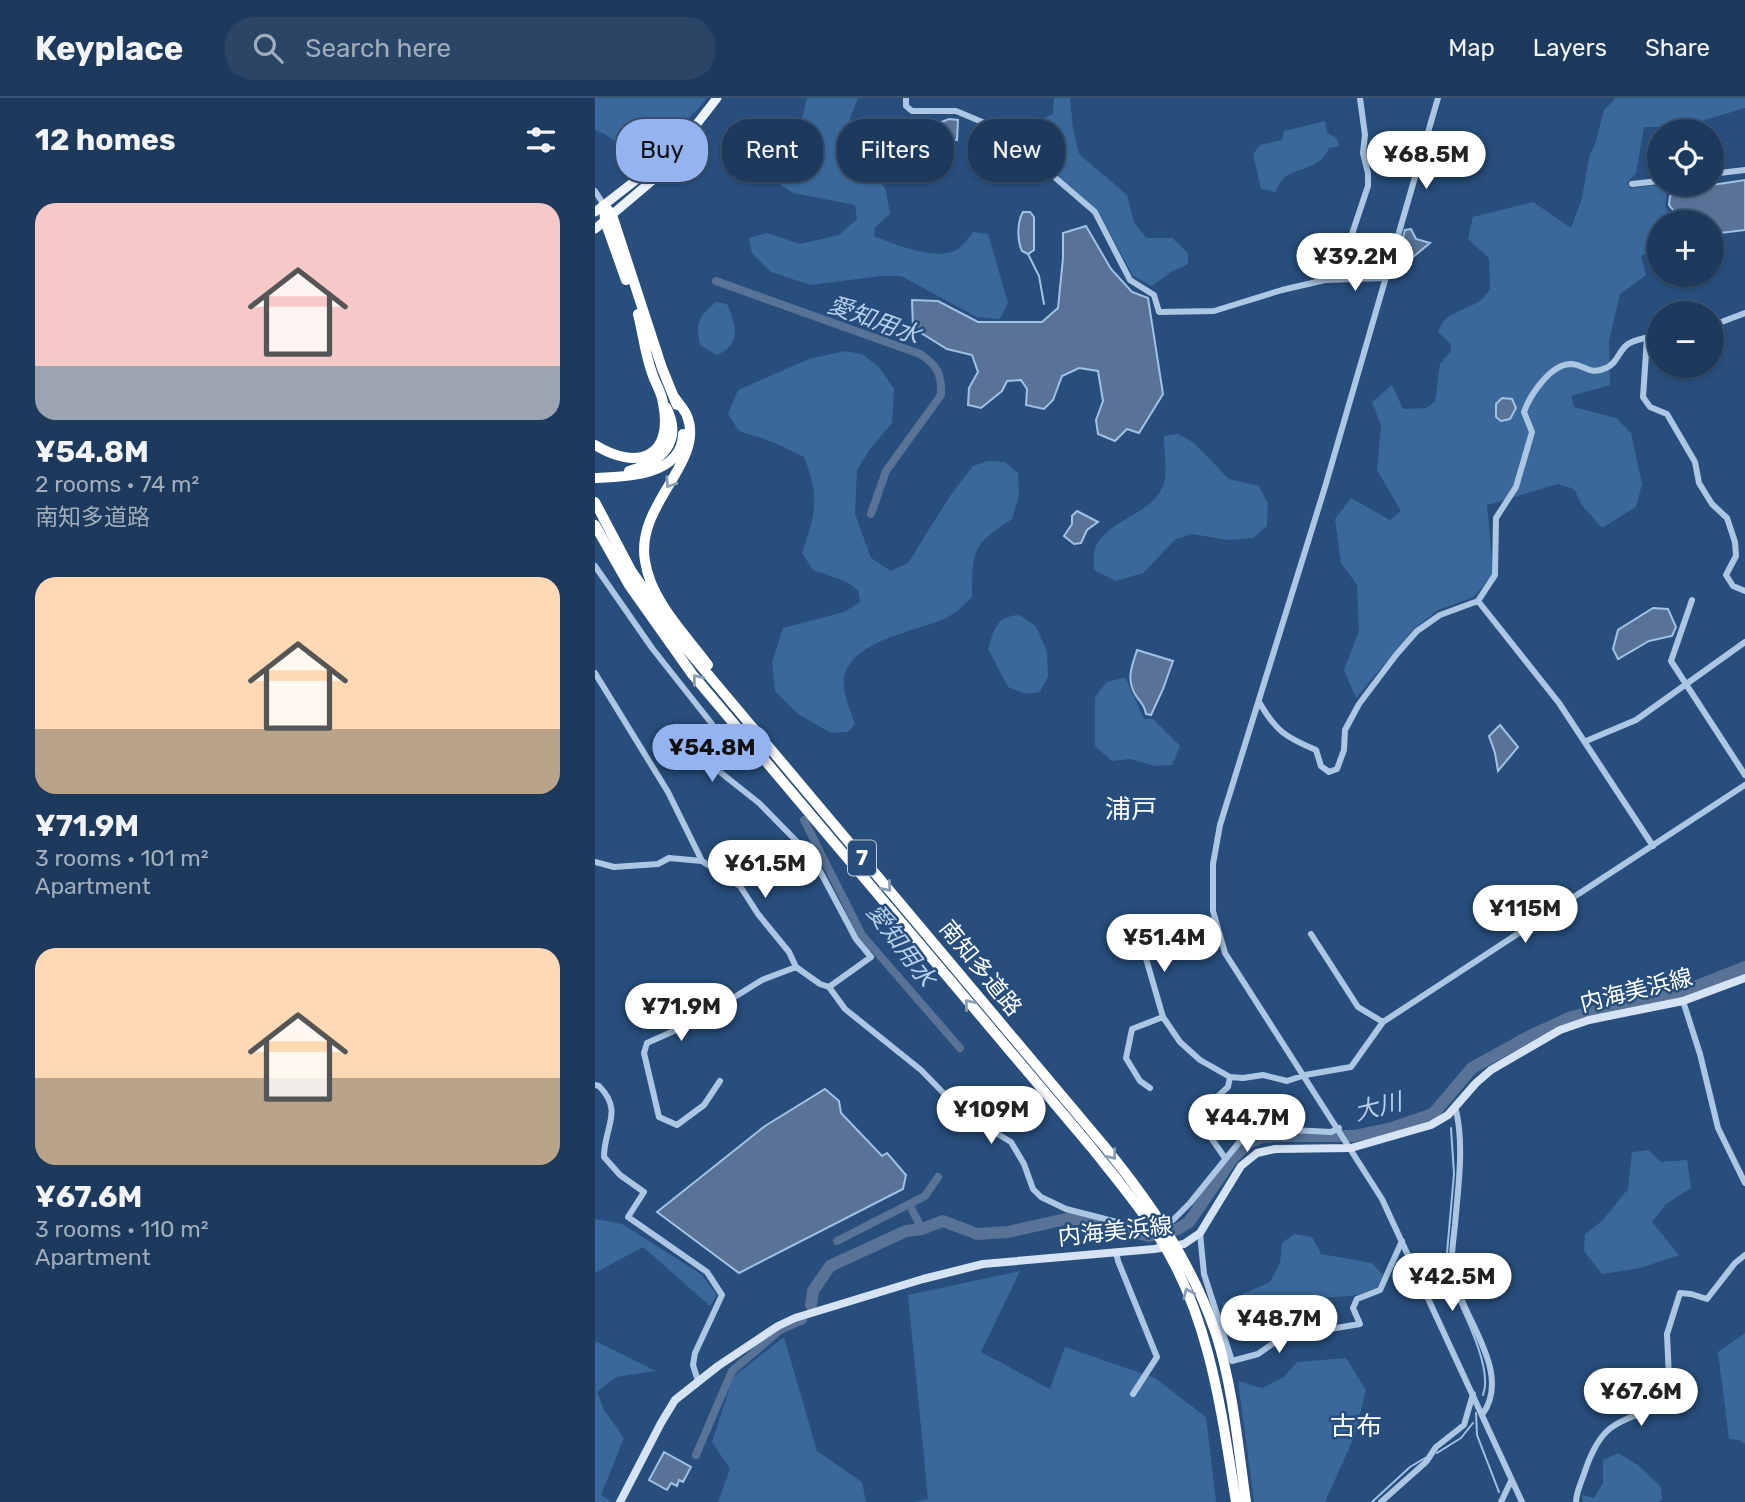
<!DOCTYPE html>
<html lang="en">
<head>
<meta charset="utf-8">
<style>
	body { margin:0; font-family:Rubik,"Noto Sans JP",sans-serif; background:#2a4566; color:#f1f3f6; height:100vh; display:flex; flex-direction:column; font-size:26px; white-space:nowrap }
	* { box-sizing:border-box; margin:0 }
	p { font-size:23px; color:#a0adbc }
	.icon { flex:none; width:38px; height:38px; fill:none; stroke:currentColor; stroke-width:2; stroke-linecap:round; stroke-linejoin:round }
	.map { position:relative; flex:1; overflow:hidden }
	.panel { display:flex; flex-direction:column; background:#1d3a5d; width:595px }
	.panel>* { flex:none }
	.guide { position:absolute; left:21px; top:21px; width:665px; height:63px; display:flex; gap:14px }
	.tools { position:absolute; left:1052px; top:21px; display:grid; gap:14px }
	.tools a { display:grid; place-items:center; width:77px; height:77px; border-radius:50%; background:#1d3a5d; box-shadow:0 2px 5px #0004,0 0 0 2px #3b5472; font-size:35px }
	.price { position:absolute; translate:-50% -60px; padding:0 16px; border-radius:24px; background:#fff; color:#222; font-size:23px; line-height:46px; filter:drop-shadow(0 2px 4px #0008) }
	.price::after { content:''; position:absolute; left:50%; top:42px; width:21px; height:16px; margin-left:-10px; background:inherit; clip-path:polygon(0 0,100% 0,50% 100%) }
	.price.active { background:#95b2f1; color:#111 }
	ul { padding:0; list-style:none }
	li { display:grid; align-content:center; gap:14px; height:371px; padding:0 35px }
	li span { display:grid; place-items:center; height:217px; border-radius:21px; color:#555 }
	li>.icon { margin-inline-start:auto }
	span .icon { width:126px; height:126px; fill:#fffc; stroke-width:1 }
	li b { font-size:30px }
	h2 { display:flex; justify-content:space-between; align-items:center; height:84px; padding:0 35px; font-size:30px }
	.pill { padding:0 24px; border-radius:28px; background:#1d3a5d; box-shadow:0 2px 5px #0004,0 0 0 2px #3b5472; font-size:24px; line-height:63px }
	.pill.active { background:#95b2f1; color:#111 }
	header { display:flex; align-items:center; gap:42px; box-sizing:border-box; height:98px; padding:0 35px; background:#1d3a5d; border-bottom:2px solid #3b5472 }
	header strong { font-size:33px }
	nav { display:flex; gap:38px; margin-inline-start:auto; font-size:24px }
	.search { width:490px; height:63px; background:#2a4566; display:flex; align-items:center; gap:18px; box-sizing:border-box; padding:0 24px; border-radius:28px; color:#a0adbc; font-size:26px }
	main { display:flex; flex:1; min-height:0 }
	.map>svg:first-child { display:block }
	.green { fill:#3a689a }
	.water { fill:#587395; stroke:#a0c2e5; stroke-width:2 }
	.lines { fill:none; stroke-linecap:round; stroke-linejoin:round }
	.stream { stroke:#a0c2e5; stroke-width:2 }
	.canal { stroke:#587395; stroke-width:8 }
	.river { stroke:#587395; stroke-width:12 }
	.street { stroke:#acc7e4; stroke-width:6 }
	.secondary { stroke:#d5e3f4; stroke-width:8 }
	.primary { stroke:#ecf3fc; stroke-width:9 }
	.highway { stroke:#fff; stroke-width:10 }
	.oneway { stroke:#889eb7 }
	.labels { text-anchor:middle; stroke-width:5; stroke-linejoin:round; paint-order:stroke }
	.shield { fill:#274e7c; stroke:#becad8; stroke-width:2 }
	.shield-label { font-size:21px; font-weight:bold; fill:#fff }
	.street-label { font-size:23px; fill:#fff; stroke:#274e7c }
	.water-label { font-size:24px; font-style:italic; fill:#b7d0ec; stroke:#274e7c }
	.quarter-label { font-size:26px; fill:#fff; stroke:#274e7c }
</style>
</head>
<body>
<header>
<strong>Keyplace</strong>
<div class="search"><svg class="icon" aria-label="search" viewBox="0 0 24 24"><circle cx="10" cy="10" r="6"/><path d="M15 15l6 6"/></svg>Search here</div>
<nav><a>Map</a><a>Layers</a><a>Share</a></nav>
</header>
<main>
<section class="panel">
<h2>12 homes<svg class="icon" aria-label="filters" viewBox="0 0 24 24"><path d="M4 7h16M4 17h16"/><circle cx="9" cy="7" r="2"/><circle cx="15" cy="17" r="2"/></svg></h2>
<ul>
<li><span style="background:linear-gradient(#f6c9c9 75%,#9aa5b1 0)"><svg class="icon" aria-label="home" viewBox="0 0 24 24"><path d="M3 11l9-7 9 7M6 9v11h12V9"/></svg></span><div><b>¥54.8M</b><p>2 rooms · 74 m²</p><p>南知多道路</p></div></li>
<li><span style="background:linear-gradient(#ffd9b3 70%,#b9a48a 0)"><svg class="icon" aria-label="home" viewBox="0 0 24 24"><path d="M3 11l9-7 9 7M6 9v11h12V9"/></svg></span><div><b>¥71.9M</b><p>3 rooms · 101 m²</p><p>Apartment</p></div></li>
<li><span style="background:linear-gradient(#ffd9b3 60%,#b9a48a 0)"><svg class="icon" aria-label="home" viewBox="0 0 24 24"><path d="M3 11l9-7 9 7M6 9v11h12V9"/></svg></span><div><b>¥67.6M</b><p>3 rooms · 110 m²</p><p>Apartment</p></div></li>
</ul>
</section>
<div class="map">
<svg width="1150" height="1404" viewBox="0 0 1150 1404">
	<rect width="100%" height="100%" fill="#274e7c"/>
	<path class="green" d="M 0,0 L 112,0 C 87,32 68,38 30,51 L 10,36 L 0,32 Z
		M 212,0 L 263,0 L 255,21 L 259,35 L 291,93 L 295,116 L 280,129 L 279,138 C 299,146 338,162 359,153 C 367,150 373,140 378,134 L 393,136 L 413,205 L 405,221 L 382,219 L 306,178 L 286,178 L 215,187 L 176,174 L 157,155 L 154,140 L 172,135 L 205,146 L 244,137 L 262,121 L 260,107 L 198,95 L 171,77 L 179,57 L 204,33 Z
		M 459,0 L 475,0 L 478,31 L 484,56 L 532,97 L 539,124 L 551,140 L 577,140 L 593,155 L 593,166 L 576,174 L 557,188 L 538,178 L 503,113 L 442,59 L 431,39 L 438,25 L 458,16 Z
		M 1021,0 L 1150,0 L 1150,10 L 1087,29 L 1049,29 L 1041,75 L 1032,85 L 1036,90 L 1073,86 L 1070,108 L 1076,120 L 1074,124 L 1064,124 L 1064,148 L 1046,158 L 1051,177 L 1025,196 L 1014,243 L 1015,287 L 976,298 L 979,309 L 1021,320 L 1036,335 L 1047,386 L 1041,409 L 1007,430 L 986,406 L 979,391 L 963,386 L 892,407 L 898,476 L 879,499 L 843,512 L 820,530 L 761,600 L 749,572 L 764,533 L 762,487 L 746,465 L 740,421 L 756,400 L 795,422 L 806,413 L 782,372 L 786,327 L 777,304 L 797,287 L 808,311 L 831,310 L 840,304 L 845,266 L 856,253 L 855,245 L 843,234 C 849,214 867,214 883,204 C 887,202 891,196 895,192 L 894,160 L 873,141 L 878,119 L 938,104 L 976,130 L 987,100 L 994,59 L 1001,43 L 1009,12 Z
		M 730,23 L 732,35 L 742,40 L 744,48 L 734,50 C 726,71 706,68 690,79 C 686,82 683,89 680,94 L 666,91 L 658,56 L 665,47 L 687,42 L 689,33 Z
		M 121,204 L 132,206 C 141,227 147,246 122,257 L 105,247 C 100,225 104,218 121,204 Z
		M 249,253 L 267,256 L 284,269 L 299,291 L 297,325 L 275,351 L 262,372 L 260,416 L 276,460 L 296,473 L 313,465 L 355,398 L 378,368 L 393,363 L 410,364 L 423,375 L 424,397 L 417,421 C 376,448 378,452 377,499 C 369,507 361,515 351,520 C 322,534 245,543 249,589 C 250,600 256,614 260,626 L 253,634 L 236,635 L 203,616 L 180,593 L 177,564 L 188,530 L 249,514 L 265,504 L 263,492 L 252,484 L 218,472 L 207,455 C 221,414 225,401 209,359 L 178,344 L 144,333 L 133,316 L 143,292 L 214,261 Z
		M 583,336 L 598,344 L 634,381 L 664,388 L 673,406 L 672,428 L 658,440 L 634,442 L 597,436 L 581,441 L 548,475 L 521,483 L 499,472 C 499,466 498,456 500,450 C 510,425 547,418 563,397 C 576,380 568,357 569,338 Z
		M 424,517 L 441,528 L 452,554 L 453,579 L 445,594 L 431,596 L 413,589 L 393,551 C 400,531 400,519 424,517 Z
		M 530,579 L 549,621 L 558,621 L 585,648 L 577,667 L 561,668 L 535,661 L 517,663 L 500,648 L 500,599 L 512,584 Z
		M 1054,1052 L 1066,1064 L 1092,1062 L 1096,1090 L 1071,1106 L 1057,1124 L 1084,1157 L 1046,1170 L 1007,1176 L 989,1153 L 990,1136 L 1007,1123 L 1033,1091 L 1037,1054 Z
		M 0,1121 L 27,1126 L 106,1176 L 122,1197 L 115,1208 L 48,1149 L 0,1175 Z
		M 699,1136 L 717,1139 L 726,1156 L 777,1165 L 788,1177 L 782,1190 L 763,1197 L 730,1200 L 713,1209 L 655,1228 L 647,1219 L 631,1220 L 627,1205 L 675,1184 L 685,1165 L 687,1145 Z
		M 425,1173 L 386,1254 L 455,1291 L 470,1249 L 560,1280 L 611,1319 L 621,1404 L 319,1404 L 333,1401 L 313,1197 Z
		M 1150,1235 L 1150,1346 L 1144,1342 L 1134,1341 L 1123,1254 Z
		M 189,1239 L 222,1353 L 267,1384 L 271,1404 L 123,1404 L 135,1371 L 117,1344 L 138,1279 Z
		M 0,1243 L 61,1273 L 21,1279 L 2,1294 L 9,1312 L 29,1340 L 6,1397 L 16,1404 L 0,1404 Z
		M 751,1260 L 771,1292 L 760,1337 L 730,1404 L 659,1404 L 643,1283 L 667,1290 L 689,1279 L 702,1264 Z
		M 1023,1355 L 1043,1367 L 1066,1389 L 1067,1400 L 1064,1404 L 988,1404 L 987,1397 L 999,1400 L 1008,1385 L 1008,1362 Z"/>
	<path class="water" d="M 354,21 L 363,22 L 362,42 L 346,43 L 344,25 Z
		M 1150,82 L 1150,132 L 1117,136 L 1116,124 L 1078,124 L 1078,112 L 1074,107 L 1075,98 L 1084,92 Z
		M 428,114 L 435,114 L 439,119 L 439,152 L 433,156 L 427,153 C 422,142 422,124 428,114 Z
		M 491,128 L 516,171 L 537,194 L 553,200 L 568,296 L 544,335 L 532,331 L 520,343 L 503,336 L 501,322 L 508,303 L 503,273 L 484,270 L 467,278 L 458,302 L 449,311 L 431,307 L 432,291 L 426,282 L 412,283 L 407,293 L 386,310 L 373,307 L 374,290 L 383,274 L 377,257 L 352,251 L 318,230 L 317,202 L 343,203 L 383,224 L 447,224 L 463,210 L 468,160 L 468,135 Z
		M 816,131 L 821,141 L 835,145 L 806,169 L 800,167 L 810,132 Z
		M 907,300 L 917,301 L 921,310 L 915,321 L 906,323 L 901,319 L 901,306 Z
		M 482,413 L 503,424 L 492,432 L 486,445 L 479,446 L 469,438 L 477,426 L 477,418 Z
		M 1058,510 L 1073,511 L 1081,529 L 1077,538 L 1054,543 L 1023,561 L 1018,551 L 1023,532 Z
		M 542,552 L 578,563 L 568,591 L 556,617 L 551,616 C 549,605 545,605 540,596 C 531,581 537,568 542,552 Z
		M 905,627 L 923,649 L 903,673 L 900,655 L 894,638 Z
		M 230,991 L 244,1003 L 246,1015 L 287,1058 L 292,1055 L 311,1077 L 308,1091 L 144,1175 L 62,1114 L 170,1028 Z
		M 69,1354 L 96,1369 L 88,1384 L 84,1382 L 82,1388 L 76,1385 L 72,1392 L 54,1382 Z"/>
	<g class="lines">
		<path class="stream" d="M 433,156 L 444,178 L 449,206
			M 856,1030 L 859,1076 L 851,1166 L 853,1180 C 865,1208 899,1269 888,1297
			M 881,1315 L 882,1337 L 904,1394
			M 842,1355 L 866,1340 L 878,1325
			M 777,1404 L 815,1369 L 830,1360"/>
		<path class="canal" d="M 121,183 L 325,256 C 342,267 347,276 346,297 L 291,373 L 276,416
			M 209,722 L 267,837 L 365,950
			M 314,1106 L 327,1131
			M 242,1143 L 330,1098 L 343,1079
			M 101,1357 L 137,1273 L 185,1232 L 208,1222"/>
		<path class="river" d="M 216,1207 L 218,1193 L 235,1168 L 311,1133 L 327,1131 L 348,1123 L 382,1136 L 413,1134 L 471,1121 L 491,1122 L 554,1138 L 583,1131 L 594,1124 L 637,1061 L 653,1045 L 667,1039 L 683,1038 L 759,1038 L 797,1030 L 838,1016 L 877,970 L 935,938 L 976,919 L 1089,893 L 1150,869"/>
		<path class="street" d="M 311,0 L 311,8 L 317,13 L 361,13 L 404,31 L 500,114 L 535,182 L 559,197 L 564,214 L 619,213 L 687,192 L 730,182 L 790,180
			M 843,0 L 730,389 L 625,727 L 618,766 L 618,813 L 630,855 L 787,1101 L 927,1404
			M 1116,76 L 1150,72
			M 1037,86 L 1064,83
			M 0,93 L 9,107
			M 730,182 L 754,145 L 773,88 L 773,75 L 768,55 L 770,37 L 765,0
			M 1116,228 L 1150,215
			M 1052,240 L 1048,299 L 1055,309 L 1072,316 L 1100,364 L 1104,385 L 1117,406 L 1132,420 L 1140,444 L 1141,458 L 1131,477 L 1138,488 L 1150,493
			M 0,468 L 57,550 L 117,626 C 117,644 96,646 111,663 L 164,705 L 218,760 L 261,841 L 276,859 L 234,889
			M 1097,502 L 1076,563 L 1150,677
			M 883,503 L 964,605 L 1058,748
			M 0,575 L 73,694 L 107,763
			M 664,604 C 681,633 690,639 721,652 L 726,668 L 734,674 L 742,671 L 749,652 L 750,632 L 764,606 L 801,557 L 822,533 L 845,517 L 883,503 L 900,477 L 901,420 L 921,389 L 937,334 L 929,314 C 935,297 955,267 975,266 C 990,266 994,278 1011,270 C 1023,265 1023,253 1033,246 C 1040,241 1055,239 1064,237
			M 991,643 L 1041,622 L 1150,544
			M 0,764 L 19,769 L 63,766 L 74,760 L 107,763 L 145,788 L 163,816 L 194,854 L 201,869 L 225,886 L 234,889 L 250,911 L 326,972 L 368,1015 L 416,1044 L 429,1066 L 438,1091 L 446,1099 L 471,1111 L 549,1131 L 564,1130 L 578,1122 L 595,1105 L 646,1042 L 677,1031 L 736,1034 L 744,1030
			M 716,836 L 763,909 L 788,924
			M 545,840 L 568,919 L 585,944 L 605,962 L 635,979 L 648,980 L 668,977 L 692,983 L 710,977 L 756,969 L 788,924 L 1150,687
			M 1088,903 L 1105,956 L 1123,1030 L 1150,1085
			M 125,983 L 109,1007 L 82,1027 L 64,1019 L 49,955 L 52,945 L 101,923 L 167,882 L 201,869
			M 0,987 L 4,988 C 29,1013 9,1029 9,1059 L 25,1077 L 49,1094 L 33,1119 L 112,1174 L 127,1197 L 100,1255 L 98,1267 L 103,1283
			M 555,990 L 545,983 L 531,960 L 537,931 L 568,919
			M 860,1008 C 870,1046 863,1088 860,1127 C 858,1145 855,1162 859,1180 C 868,1221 918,1275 887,1317
			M 630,1060 L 601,1018 L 633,989 L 635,979
			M 605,1135 L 609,1176 L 637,1263 L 663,1256 L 687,1239 L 765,1226 L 758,1210 L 762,1201 L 785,1192 L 807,1143
			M 521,1154 L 523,1163 L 562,1259 L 538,1296
			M 786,1404 L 831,1364 L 841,1349 L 869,1327 L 878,1296
			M 906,1404 L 916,1383
			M 981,1404 C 981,1394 987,1383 990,1373 C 1005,1329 1018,1325 1059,1311 L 1074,1280 L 1072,1236 L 1085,1195 L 1096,1196 L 1112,1201 L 1140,1165 L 1150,1157"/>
		<path class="secondary" d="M 25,1404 L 66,1325 L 80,1302 L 123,1268 L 183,1228 L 200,1220 L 328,1181 L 388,1166 L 559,1151 L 589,1146 L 605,1135 L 646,1068 L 662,1055 L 680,1051 L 756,1050 L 836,1027 L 853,1017 L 881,985 L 896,972 L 965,932 L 994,922 L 1088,903 L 1150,880"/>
		<path class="primary" d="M 0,114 L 64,64 L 87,37
			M 0,131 L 59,81 L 122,0"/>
		<path class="highway" d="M 9,107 L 17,117 L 67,270 L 82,307
			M 9,107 L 10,123 L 31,182
			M 80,300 C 84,306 90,312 92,318 C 111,364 40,406 50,463 C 56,503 90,536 113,567
			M 0,347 C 42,373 79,360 68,305 C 67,295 60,285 57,275 C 50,256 48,236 43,216
			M 34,373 C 66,364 89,344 71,309
			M 0,380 C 30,379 87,378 88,336
			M 0,404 L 37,474 L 90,549 L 510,1049 C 557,1107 597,1165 621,1236 C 638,1289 643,1349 651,1404
			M 0,427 L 34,487 L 97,576 L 496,1049 C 519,1078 544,1107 564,1139 C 615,1219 626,1312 641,1404"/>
	</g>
	<defs><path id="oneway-chevron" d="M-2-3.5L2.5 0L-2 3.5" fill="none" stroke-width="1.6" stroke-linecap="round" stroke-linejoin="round" transform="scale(1.75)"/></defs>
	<g class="oneway">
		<use href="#oneway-chevron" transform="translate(75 385) rotate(124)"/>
		<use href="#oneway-chevron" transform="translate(102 581) rotate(-129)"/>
		<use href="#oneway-chevron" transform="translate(292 789) rotate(49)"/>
		<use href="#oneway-chevron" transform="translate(374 906) rotate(-130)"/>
		<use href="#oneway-chevron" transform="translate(517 1057) rotate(51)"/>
		<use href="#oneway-chevron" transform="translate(593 1195) rotate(-114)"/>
	</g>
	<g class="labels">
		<rect class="shield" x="253" y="742.5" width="28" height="35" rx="5"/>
		<g class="shield-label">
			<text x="267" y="767">7</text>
		</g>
		<g class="street-label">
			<text transform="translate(386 870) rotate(51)" y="8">南知多道路</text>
			<text transform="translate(1041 892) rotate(-14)" y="8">内海美浜線</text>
			<text transform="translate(520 1133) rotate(-6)" y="8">内海美浜線</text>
		</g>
		<g class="water-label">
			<text transform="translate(279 222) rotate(20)" y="8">愛知用水</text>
			<text transform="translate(306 847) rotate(53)" y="8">愛知用水</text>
			<text transform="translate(783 1009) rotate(-14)" y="8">大川</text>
		</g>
		<g class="quarter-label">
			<text x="536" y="720">浦戸</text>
			<text x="761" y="1337">古布</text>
		</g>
	</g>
</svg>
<div class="tools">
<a><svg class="icon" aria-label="locate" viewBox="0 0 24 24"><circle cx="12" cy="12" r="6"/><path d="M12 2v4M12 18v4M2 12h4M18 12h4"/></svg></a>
<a>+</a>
<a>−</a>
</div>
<b class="price" style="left:831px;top:93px">¥68.5M</b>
<b class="price" style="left:760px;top:195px">¥39.2M</b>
<b class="price active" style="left:117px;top:686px">¥54.8M</b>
<b class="price" style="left:170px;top:802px">¥61.5M</b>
<b class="price" style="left:930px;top:847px">¥115M</b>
<b class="price" style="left:569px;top:876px">¥51.4M</b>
<b class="price" style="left:86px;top:945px">¥71.9M</b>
<b class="price" style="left:396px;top:1048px">¥109M</b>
<b class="price" style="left:652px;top:1056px">¥44.7M</b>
<b class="price" style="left:857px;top:1215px">¥42.5M</b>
<b class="price" style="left:684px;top:1257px">¥48.7M</b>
<b class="price" style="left:1046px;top:1330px">¥67.6M</b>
<div class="guide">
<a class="pill active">Buy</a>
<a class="pill">Rent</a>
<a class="pill">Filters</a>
<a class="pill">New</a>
</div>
</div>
</main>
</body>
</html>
